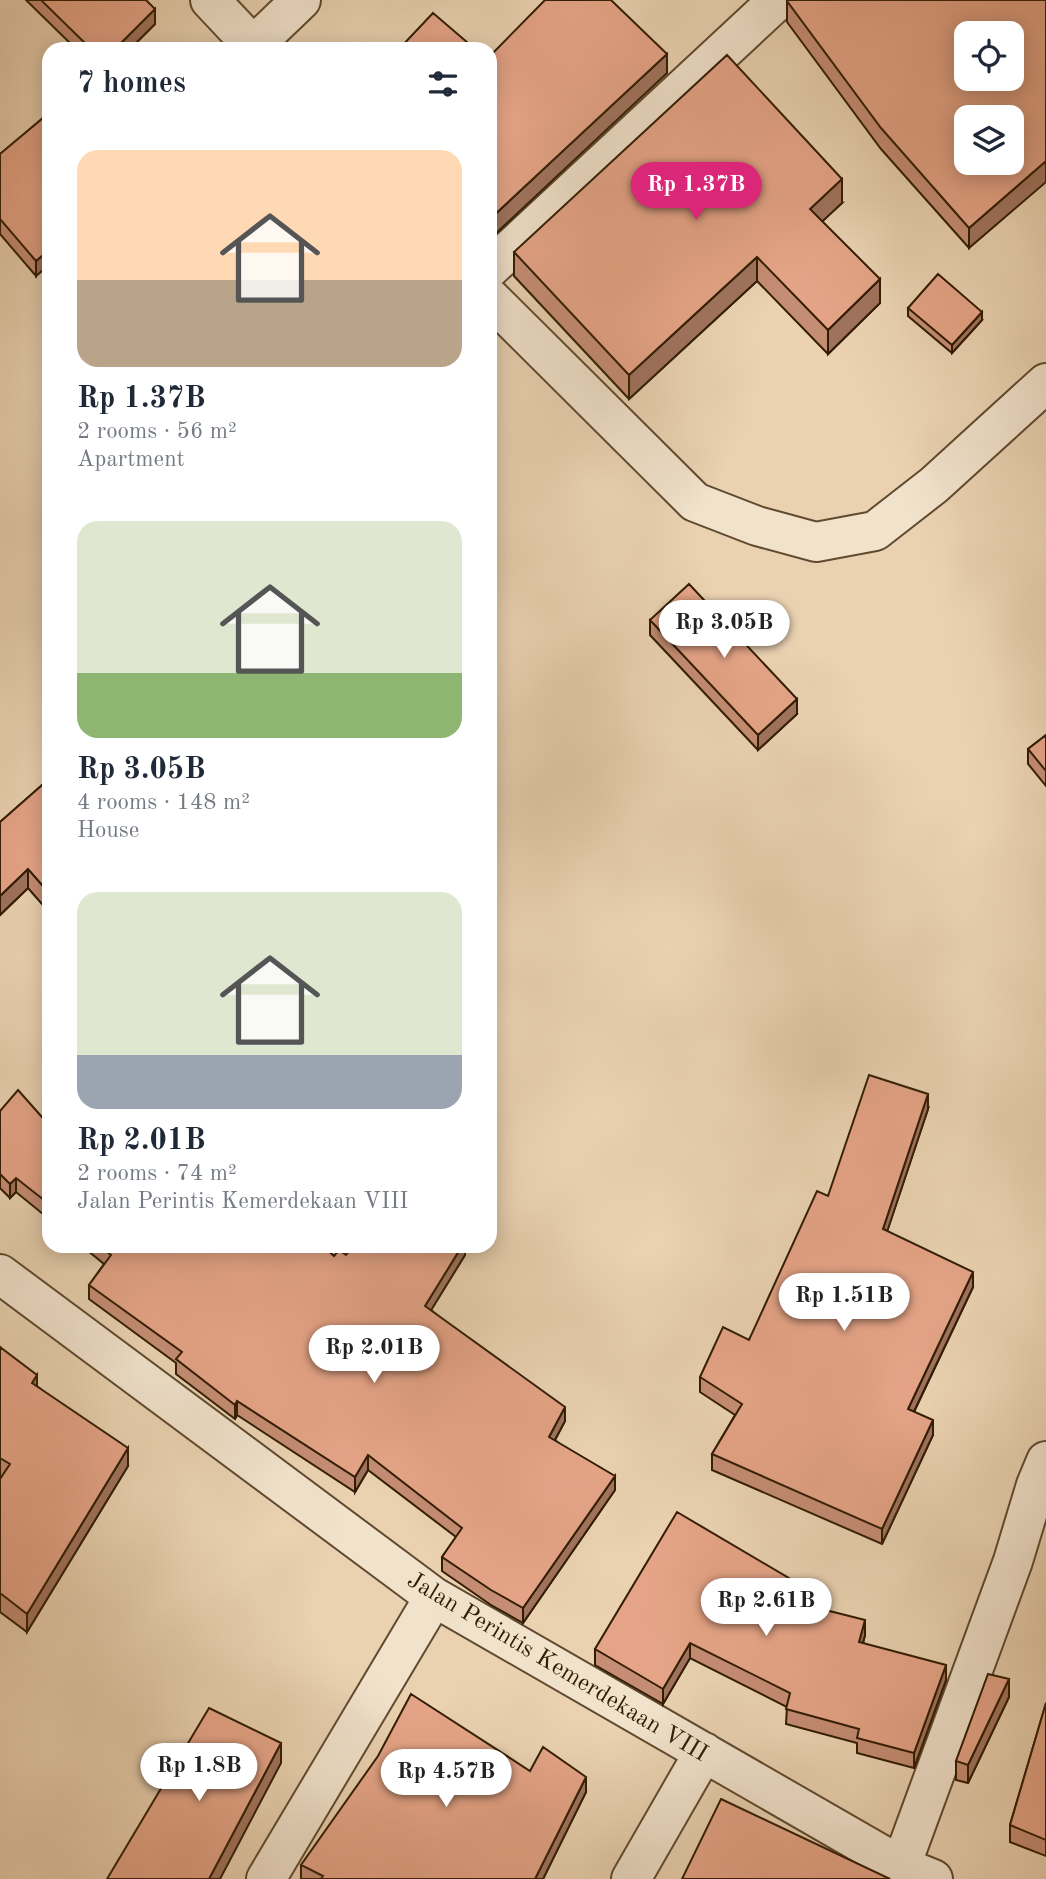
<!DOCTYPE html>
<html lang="en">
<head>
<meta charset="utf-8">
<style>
	body { margin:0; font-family:"Old Standard TT",serif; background:#f6f6f7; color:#1f2937; height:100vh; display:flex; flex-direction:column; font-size:26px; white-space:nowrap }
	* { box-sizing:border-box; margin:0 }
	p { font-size:23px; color:#747a83 }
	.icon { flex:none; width:38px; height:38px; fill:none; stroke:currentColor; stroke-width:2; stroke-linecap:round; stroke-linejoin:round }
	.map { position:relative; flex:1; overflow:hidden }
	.side { position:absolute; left:42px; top:42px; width:455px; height:1211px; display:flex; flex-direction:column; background:#fff; border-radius:21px; box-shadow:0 4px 18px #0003 }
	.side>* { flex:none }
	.tools { position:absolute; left:954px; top:21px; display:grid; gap:14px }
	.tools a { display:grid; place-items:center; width:70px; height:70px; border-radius:14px; background:#fff; box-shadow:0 4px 18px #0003; font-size:35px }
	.price { position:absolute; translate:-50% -60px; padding:0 16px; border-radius:24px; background:#fff; color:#222; font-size:23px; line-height:46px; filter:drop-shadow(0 2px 4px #0008) }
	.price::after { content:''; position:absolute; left:50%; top:42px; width:21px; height:16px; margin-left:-10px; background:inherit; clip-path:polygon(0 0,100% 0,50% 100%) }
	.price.selected { background:#db2777; color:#fff }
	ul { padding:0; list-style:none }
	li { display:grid; align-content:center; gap:14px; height:371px; padding:0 35px }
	li span { display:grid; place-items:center; height:217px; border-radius:21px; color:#555 }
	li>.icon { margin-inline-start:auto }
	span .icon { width:126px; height:126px; fill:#fffc; stroke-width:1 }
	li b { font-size:30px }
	h2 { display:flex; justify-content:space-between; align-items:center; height:84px; padding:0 35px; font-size:30px }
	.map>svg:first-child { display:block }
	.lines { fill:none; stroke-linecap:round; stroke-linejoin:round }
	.minor-casing { stroke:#604a2f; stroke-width:42 }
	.minor { stroke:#f1e2cc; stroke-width:38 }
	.wall { fill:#c58d74; stroke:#321d04; stroke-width:2 }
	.shaded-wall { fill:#a0735e; stroke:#321d04; stroke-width:2 }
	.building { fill:#e5a487; stroke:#321d04; stroke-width:2; fill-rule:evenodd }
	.labels { text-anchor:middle; stroke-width:7; stroke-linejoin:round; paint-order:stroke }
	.street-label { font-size:24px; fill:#321d04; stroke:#f1e2cc }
</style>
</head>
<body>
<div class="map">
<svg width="1046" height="1879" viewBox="0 0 1046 1879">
	<rect width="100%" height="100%" fill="#ead2b1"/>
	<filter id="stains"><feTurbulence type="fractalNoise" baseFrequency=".00286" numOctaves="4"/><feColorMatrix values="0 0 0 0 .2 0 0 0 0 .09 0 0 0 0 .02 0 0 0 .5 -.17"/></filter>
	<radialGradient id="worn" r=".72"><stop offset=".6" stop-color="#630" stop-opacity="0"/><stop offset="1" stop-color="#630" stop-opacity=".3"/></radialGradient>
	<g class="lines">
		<g class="minor-casing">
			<path id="minor" d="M 210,0 L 256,49
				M 253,46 L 301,0
				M 490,268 L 778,0
				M 490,298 L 695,502 L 757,526 L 816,542 L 875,531 L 934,485 L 1046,383
				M 0,1274 L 434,1597 L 901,1866 L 933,1879
				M 901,1866 L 1013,1561 L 1036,1485 L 1046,1461
				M 266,1879 L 434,1597
				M 631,1879 L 704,1752"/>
		</g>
		<use href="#minor" class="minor"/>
	</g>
	<path class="wall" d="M 26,0 L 146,0 L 155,24 L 130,49 L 76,49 Z
		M 1046,0 L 969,248 L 881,149 L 787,22 L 787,1 Z
		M 49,113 L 36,276 L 0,234 L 0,154 Z
		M 842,203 L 822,221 L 880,303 L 828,354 L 757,281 L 629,399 L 514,276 L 514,252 Z
		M 908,308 L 982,320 L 952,353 L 908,316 Z
		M 650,620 L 797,714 L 758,750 L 650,635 Z
		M 1046,735 L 1046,786 L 1028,764 L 1028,749 Z
		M 49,779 L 49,912 L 28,888 L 0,915 L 0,822 Z
		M 928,1109 L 887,1231 L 973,1287 L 914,1412 L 933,1435 L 882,1544 L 712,1470 L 712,1454 L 735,1415 L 700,1392 L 700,1377 L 749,1340 L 828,1196 Z
		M 0,1111 L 49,1125 L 49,1219 L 16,1192 L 10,1198 L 0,1188 Z
		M 82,1246 L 323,1246 L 334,1256 L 346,1255 L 382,1248 L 465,1246 L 465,1255 L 431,1310 L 565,1421 L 555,1440 L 615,1490 L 523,1623 L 491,1605 L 442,1571 L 442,1557 L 456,1537 L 368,1470 L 355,1492 L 237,1415 L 235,1419 L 176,1374 L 176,1363 L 89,1299 L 89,1285 L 104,1264 Z
		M 0,1347 L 37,1386 L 128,1466 L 27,1632 L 0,1612 L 0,1479 L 1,1477 L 0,1476 Z
		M 804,1602 L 803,1604 L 865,1635 L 863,1643 L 946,1680 L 914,1768 L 857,1753 L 857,1743 L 786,1724 L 787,1707 L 690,1658 L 663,1704 L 595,1665 L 595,1649 Z
		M 1009,1697 L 968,1783 L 956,1780 L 956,1761 Z
		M 1046,1703 L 1046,1856 L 1010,1842 L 1010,1825 Z
		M 530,1771 L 586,1792 L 543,1879 L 301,1879 L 301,1865 Z"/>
	<path class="shaded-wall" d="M 155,9 L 155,24 L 130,49 L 115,49 Z
		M 667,54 L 667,73 L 490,239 L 490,219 Z
		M 1046,161 L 1046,182 L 969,248 L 969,228 Z
		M 842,179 L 842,203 L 810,233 L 810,209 Z
		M 49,250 L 49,265 L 36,276 L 36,261 Z
		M 757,257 L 757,281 L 629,399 L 629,375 Z
		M 880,279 L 880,303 L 828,354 L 828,330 Z
		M 982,312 L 982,320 L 952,353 L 952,345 Z
		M 797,699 L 797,714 L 758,750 L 758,735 Z
		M 28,869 L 28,888 L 0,915 L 0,896 Z
		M 928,1094 L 928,1109 L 883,1244 L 883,1229 Z
		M 16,1178 L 16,1192 L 10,1198 L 10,1184 Z
		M 462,1246 L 465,1246 L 465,1255 L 425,1320 L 425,1306 Z
		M 973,1272 L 973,1287 L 908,1424 L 908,1409 Z
		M 37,1375 L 37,1394 L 32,1383 Z
		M 237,1401 L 237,1415 L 235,1419 L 235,1405 Z
		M 565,1407 L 565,1421 L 549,1451 L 549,1437 Z
		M 933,1420 L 933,1435 L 882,1544 L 882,1529 Z
		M 128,1448 L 128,1466 L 27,1632 L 27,1614 Z
		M 368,1455 L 368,1470 L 355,1492 L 355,1477 Z
		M 615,1476 L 615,1490 L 523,1623 L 523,1608 Z
		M 804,1587 L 804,1602 L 798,1618 L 798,1603 Z
		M 865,1620 L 865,1635 L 859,1657 L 859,1642 Z
		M 690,1643 L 690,1658 L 663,1704 L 663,1689 Z
		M 946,1665 L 946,1680 L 914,1768 L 914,1753 Z
		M 1009,1679 L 1009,1697 L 968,1783 L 968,1765 Z
		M 281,1743 L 281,1763 L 220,1879 L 209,1879 Z
		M 586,1777 L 586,1792 L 543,1879 L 535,1879 Z"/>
	<path class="building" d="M 41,0 L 146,0 L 155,9 L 115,49 L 91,49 Z
		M 545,0 L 611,0 L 667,54 L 490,219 L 490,56 Z
		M 788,0 L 1046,0 L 1046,161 L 969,228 L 881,128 L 787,1 ZM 966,33 L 1012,33 L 1012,79 L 966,79 ZM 966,117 L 1012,117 L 1012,163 L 966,163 Z
		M 433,13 L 475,49 L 399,49 Z
		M 727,55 L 842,179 L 810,209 L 880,279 L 828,330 L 757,257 L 629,375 L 514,252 Z
		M 49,113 L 49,250 L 36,261 L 0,219 L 0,154 Z
		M 938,274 L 982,312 L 952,345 L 908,308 Z
		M 689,584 L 797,699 L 758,735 L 650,620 Z
		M 1046,735 L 1046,771 L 1028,749 Z
		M 49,779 L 49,893 L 28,869 L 0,896 L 0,822 Z
		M 869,1075 L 928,1094 L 883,1229 L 973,1272 L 908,1409 L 933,1420 L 882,1529 L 712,1454 L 742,1404 L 700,1377 L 723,1327 L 749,1340 L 817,1191 L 828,1196 Z
		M 18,1090 L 49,1125 L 49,1204 L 16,1178 L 10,1184 L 0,1174 L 0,1111 Z
		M 100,1246 L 323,1246 L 334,1256 L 339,1250 L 346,1255 L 353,1246 L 379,1246 L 382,1248 L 383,1246 L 462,1246 L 425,1306 L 565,1407 L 549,1437 L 615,1476 L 523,1608 L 491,1590 L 442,1557 L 462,1528 L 368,1455 L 355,1477 L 237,1401 L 235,1405 L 176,1359 L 182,1352 L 89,1285 L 111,1255 Z
		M 0,1347 L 37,1375 L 32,1383 L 128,1448 L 27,1614 L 0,1593 L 0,1479 L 10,1464 L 0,1458 Z
		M 677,1512 L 804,1587 L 798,1603 L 865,1620 L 859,1642 L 946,1665 L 914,1753 L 857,1738 L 859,1729 L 786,1709 L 790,1693 L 690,1643 L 663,1689 L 595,1649 Z
		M 988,1674 L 1009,1679 L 968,1765 L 956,1761 Z
		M 411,1694 L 530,1771 L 543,1747 L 586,1777 L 535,1879 L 321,1879 L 323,1876 L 301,1865 L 378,1756 Z
		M 1046,1703 L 1046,1840 L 1010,1825 Z
		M 209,1708 L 281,1743 L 209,1879 L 107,1879 Z
		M 721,1799 L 890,1879 L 682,1879 Z"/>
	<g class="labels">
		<g class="street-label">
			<text transform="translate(558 1666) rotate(31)" y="8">Jalan Perintis Kemerdekaan VIII</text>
		</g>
	</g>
	<rect width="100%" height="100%" filter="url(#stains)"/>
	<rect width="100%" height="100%" fill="url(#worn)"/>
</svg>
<div class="tools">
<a><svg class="icon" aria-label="locate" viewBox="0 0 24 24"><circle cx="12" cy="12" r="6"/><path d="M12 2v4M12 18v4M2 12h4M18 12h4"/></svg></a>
<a><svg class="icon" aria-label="layers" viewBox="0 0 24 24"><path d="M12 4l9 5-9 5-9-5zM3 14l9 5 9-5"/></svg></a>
</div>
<b class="price selected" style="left:696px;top:222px">Rp 1.37B</b>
<b class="price" style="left:724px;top:660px">Rp 3.05B</b>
<b class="price" style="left:844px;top:1333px">Rp 1.51B</b>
<b class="price" style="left:374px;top:1385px">Rp 2.01B</b>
<b class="price" style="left:766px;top:1638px">Rp 2.61B</b>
<b class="price" style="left:199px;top:1803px">Rp 1.8B</b>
<b class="price" style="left:446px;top:1809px">Rp 4.57B</b>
<section class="side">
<h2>7 homes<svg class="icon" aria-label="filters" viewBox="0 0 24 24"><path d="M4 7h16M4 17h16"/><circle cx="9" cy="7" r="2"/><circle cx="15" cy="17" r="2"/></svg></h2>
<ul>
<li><span style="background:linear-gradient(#ffd9b3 60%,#b9a48a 0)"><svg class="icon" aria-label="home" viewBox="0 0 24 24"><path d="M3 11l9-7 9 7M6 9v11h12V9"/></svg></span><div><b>Rp 1.37B</b><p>2 rooms · 56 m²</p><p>Apartment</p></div></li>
<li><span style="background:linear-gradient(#dfe7d0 70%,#8fb573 0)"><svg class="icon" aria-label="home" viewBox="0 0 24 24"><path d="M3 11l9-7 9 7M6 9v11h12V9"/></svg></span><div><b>Rp 3.05B</b><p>4 rooms · 148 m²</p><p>House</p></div></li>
<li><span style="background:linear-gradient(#dfe7d0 75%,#9aa5b1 0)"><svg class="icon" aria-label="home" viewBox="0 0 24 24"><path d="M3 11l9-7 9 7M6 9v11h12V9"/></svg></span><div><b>Rp 2.01B</b><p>2 rooms · 74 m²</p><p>Jalan Perintis Kemerdekaan VIII</p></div></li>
</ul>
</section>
</div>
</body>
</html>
